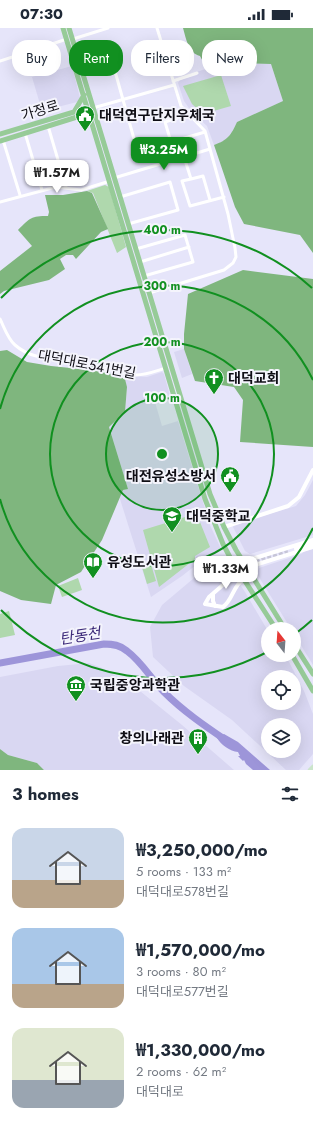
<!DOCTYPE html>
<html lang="en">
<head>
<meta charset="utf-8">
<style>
	body { margin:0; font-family:Jost,"Noto Sans KR",sans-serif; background:#f2f2f3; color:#1f2937; height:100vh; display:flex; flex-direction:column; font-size:15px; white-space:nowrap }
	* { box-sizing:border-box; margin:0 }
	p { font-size:13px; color:#747a83 }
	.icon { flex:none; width:22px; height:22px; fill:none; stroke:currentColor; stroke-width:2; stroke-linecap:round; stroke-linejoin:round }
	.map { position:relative; height:742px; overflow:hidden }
	.sheet { display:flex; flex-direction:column; background:#fff; flex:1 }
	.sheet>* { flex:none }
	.hud { position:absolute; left:12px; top:12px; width:289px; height:36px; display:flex; gap:8px }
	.needle { width:26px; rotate:343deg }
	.controls { position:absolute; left:261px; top:594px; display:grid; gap:8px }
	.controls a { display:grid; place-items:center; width:40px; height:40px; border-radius:50%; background:#fff; box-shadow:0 4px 16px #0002; font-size:20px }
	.price { position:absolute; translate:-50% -34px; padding:0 9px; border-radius:8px; background:#fff; color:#222; font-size:13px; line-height:26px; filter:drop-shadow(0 1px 2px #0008) }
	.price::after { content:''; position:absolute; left:50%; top:24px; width:12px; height:9px; margin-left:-6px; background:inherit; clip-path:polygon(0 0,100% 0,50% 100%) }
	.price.current { background:#119020; color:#fff }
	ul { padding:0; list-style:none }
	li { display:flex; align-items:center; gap:12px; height:100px; padding:0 12px }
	li span { display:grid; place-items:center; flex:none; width:112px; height:80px; border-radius:12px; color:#555 }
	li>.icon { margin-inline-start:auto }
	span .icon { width:48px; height:48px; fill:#fffc; stroke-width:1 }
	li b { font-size:17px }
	h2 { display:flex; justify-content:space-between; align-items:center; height:48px; padding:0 12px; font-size:17px }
	.tag { padding:0 14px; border-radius:16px; background:#fff; box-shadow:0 4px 16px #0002; font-size:14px; line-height:36px }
	.tag.current { background:#119020; color:#fff }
	.status { display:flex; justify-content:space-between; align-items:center; height:28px; padding:0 20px; background:#fff; direction:ltr }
	.status svg { height:11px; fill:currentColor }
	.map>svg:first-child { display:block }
	.built { fill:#d9d7f2; fill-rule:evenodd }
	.green { fill:#afd8ad }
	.forest { fill:#7fb67e }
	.water { fill:#9d95d9 }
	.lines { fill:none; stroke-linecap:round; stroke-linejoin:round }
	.river { stroke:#9d95d9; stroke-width:7 }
	.tertiary-tunnel { stroke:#c6c5d8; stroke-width:4; stroke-dasharray:4 2; stroke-linecap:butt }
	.minor { stroke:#fff; stroke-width:3 }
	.tertiary { stroke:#fff; stroke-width:4 }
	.secondary { stroke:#cbe5cb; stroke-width:4.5 }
	.primary { stroke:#97cb98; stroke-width:5 }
	.ring { fill:none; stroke:#119020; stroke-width:2 }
	.labels { text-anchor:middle; stroke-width:4; stroke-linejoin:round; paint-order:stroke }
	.street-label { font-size:14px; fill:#0f0e15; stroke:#f4f4fc }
	.poi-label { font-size:14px; font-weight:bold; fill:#0f0e15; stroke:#f4f4fc; text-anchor:start }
	.water-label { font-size:15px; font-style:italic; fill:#3b2978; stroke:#f4f4fc }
	.centre { fill:#119020; stroke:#f4f4fc; stroke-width:2 }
	.ring-label { font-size:12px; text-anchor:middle; font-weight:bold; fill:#119020; stroke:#f4f4fc; stroke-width:4; stroke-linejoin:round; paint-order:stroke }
</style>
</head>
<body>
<div class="status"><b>07:30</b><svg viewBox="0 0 49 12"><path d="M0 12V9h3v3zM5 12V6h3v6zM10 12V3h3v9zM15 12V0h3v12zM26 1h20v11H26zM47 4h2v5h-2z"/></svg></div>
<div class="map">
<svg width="313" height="742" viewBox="0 0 313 742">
	<rect width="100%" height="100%" fill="#e6e5fa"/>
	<path class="built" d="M 226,35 L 271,36 L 283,73 L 237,94 L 232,104 L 225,113 L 214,117 L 207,98 L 191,83 L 184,73 L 178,55 L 180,52 L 197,47 L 196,44 Z
		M 72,38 L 80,70 L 77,74 L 42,83 L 32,49 Z
		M 184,321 L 192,346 L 182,350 L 174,324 Z
		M 162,344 L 164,346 L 170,368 L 155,374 L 162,398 L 178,393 L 210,497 L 221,521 L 219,524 L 201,533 L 182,548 L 151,569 L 119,468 L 123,462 L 128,461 L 109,399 L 125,384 L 127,360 L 125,351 L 132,348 L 147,349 Z
		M 313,452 L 313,507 L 250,526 L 245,523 L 233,499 L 235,496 L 296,478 L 305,467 Z
		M 313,521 L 313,637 L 294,606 L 294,601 L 291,601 L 257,546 L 259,540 L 301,526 L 305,523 Z
		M 216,534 L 225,534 L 245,564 L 268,603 L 268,627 L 282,627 L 287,630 L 304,663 L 313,686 L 313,726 L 299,742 L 286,742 L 232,692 L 184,658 L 153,629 L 150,599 L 162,577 L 207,539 ZM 268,649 L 294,649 L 294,675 L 268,675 ZM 268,697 L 294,697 L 294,723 L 268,723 Z
		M 89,635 L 102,640 L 135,659 L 182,697 L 234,742 L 44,742 L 37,735 L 8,727 L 0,721 L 0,649 L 58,638 Z"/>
	<path class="green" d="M 221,47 L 231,78 L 203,86 L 192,76 L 183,58 Z
		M 105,157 L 109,159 L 126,219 L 117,225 L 93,165 L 87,163 Z
		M 185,489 L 198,489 L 210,519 L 195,528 L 195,531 L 159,559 L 143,502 Z
		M 150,533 L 156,553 L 147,556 L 141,536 Z
		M 78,550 L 82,562 L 62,569 L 58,558 Z
		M 9,583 L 15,607 L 0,610 L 0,586 Z"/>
	<path class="forest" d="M 183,0 L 313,0 L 313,225 L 300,207 L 244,196 L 235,179 L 214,117 C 228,112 231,107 237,94 L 283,73 L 271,36 L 226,35 L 207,41 L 200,28 C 188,25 186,10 183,0 Z
		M 87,163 L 92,165 L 108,201 L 101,204 L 76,231 L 73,227 L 66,227 L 60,231 L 65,241 L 49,252 L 4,263 L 0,266 L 0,243 L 32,218 L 18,202 C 30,190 31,188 48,188 L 49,184 L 45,167 L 63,167 Z
		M 243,242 L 313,251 L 313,419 L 240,414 L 243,372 L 234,359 L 195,353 L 184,321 L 184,306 L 188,266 Z
		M 7,322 L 27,334 L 51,338 L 90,342 L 112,346 L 125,351 L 127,359 L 125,384 L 109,399 L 128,461 L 123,462 L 102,512 L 81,544 L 56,557 L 51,576 L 21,572 L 0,563 L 0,323 Z
		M 0,721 L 8,727 L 37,735 L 44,742 L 0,742 Z"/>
	<path class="water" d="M 224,706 L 238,714 L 270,742 L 253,742 L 246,736 L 244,732 L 243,733 L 238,728 L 240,728 L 238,724 C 230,723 221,717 217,710 Z"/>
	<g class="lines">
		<path class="river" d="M 0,635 L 104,616 C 113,616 120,617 127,623 C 142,634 151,651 164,664 C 183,683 205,698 227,713"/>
		<path class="tertiary-tunnel" d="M 231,550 C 246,534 268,530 288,524"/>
		<path class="minor" d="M 73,11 L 108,0
			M 109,22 L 138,125
			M 0,33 L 67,11
			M 173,53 L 197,45
			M 93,80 L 174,57
			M 189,86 L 165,94 L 171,114 L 205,104
			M 48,98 L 66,159
			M 25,105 L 42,162
			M 3,112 L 20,167
			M 184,129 L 191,151 L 182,153 L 190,178 L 224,169
			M 114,150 L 210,121
			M 191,151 L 203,148 L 210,172
			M 120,169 L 170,154 L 178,182 L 128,196
			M 0,174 L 56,159 L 81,162 L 110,153
			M 136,221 L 185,207 L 193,234 L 144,248
			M 140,234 L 189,219
			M 149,265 L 224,242 L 233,235 L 236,229 L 235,220 L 228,186 L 205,103 L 181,78 L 157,0
			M 0,291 C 4,299 8,311 15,317 C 34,334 60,330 83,334 C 100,338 118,346 136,347 C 146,347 156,343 166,340"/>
		<path class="tertiary" d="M 224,499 L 288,478 L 299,469 L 313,442
			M 296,521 L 313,516
			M 241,530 L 248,532 L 255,530 L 313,512
			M 252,547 L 253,540 L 258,536 L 313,519
			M 231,550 L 209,569 L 205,576 L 223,579 C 233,572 233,557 244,551
			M 213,566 L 213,573 L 215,578"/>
		<path class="secondary" d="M 310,742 L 313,739"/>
		<path class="primary" d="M 63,0 L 205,471 L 223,516 L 232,533 L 276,601
			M 69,0 L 210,466 L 224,499 L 236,522 L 285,601
			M 74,84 L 84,67
			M 0,106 L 74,84 L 86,82
			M 0,113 L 77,89 L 89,82
			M 294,616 L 313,646
			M 292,627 L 313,663"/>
	</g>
	<circle cx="162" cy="426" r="56" fill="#119020" fill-opacity=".12"/>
	<g class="ring">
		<circle cx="162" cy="426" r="56"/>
		<circle cx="162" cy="426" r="112"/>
		<path d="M313 500A168 168 0 0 1 0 471M0 381A168 168 0 0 1 313 352"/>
		<path d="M312 592A224 224 0 0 1 295 606M267 624A224 224 0 0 1 1 582M1 270A224 224 0 0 1 312 260"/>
	</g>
	<defs>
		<g id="civic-pin" transform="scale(1)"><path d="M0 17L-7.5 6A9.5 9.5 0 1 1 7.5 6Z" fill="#119020" stroke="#f4f4fc"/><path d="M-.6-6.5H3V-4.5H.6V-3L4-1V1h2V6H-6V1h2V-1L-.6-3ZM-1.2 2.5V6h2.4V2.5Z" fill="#fff"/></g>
		<g id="church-pin" transform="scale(1)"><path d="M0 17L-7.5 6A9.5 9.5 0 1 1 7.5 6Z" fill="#119020" stroke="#f4f4fc"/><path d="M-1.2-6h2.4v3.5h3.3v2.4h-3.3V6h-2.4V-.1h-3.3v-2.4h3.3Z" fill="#fff"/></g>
		<g id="school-pin" transform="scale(1)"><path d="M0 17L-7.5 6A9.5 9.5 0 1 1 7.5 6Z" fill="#119020" stroke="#f4f4fc"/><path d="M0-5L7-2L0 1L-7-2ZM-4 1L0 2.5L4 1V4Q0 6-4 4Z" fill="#fff"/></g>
		<g id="library-pin" transform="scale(1)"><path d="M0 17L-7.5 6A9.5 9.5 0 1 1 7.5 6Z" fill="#119020" stroke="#f4f4fc"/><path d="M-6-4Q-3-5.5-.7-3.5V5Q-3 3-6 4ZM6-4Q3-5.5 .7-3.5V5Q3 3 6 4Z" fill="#fff"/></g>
		<g id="museum-pin" transform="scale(1)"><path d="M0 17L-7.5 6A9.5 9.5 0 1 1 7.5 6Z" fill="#119020" stroke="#f4f4fc"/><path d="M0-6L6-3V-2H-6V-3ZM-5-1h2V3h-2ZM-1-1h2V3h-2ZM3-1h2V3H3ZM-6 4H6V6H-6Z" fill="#fff"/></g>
		<g id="building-pin" transform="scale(1)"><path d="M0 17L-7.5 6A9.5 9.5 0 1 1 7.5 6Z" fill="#119020" stroke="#f4f4fc"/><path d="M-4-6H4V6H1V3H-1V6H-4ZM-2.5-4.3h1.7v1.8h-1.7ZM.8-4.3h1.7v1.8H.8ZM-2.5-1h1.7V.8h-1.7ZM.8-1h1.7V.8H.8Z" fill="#fff"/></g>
	</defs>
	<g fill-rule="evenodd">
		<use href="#civic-pin" x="85" y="87"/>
		<use href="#church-pin" x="214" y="350"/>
		<use href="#civic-pin" x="230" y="448"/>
		<use href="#school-pin" x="172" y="488"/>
		<use href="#library-pin" x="93" y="534"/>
		<use href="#museum-pin" x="76" y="657"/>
		<use href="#building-pin" x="198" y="710"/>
	</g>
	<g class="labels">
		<g class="street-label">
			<text transform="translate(40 82) rotate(-17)" y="5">가정로</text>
			<text transform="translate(87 336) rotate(11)" y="5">대덕대로541번길</text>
		</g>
		<g class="poi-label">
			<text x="99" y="92">대덕연구단지우체국</text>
			<text x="228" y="355">대덕교회</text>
			<text x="216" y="453" text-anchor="end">대전유성소방서</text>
			<text x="186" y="493">대덕중학교</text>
			<text x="107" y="539">유성도서관</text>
			<text x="90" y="662">국립중앙과학관</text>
			<text x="184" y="715" text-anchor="end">창의나래관</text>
		</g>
		<g class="water-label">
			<text transform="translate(80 608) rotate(-9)" y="5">탄동천</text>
		</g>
	</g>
	<circle cx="162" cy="426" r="6" class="centre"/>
	<g class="ring-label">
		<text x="162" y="206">400 m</text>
		<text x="162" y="262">300 m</text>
		<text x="162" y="318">200 m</text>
		<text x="162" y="374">100 m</text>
	</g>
</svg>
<div class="controls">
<a><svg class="needle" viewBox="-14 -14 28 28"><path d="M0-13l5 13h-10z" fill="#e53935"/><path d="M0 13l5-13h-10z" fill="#747a83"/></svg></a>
<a><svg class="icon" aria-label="locate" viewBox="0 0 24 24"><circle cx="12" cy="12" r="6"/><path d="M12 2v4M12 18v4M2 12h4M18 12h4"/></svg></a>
<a><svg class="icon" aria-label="layers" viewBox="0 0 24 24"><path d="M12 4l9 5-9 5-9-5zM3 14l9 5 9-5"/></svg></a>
</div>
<b class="price current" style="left:164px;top:143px">₩3.25M</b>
<b class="price" style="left:57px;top:166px">₩1.57M</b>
<b class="price" style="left:226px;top:562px">₩1.33M</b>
<div class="hud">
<a class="tag">Buy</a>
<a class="tag current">Rent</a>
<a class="tag">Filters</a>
<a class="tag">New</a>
</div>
</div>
<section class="sheet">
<h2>3 homes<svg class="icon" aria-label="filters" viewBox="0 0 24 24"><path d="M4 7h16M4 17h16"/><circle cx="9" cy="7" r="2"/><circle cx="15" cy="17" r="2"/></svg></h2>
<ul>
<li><span style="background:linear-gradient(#c9d6e8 65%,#b9a48a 0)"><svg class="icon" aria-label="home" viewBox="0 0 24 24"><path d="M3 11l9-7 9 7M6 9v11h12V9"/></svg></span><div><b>₩3,250,000/mo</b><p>5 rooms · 133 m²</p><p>대덕대로578번길</p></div></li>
<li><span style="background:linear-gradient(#a9c7e8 70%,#b9a48a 0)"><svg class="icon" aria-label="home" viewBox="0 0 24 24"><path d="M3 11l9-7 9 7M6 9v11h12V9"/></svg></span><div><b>₩1,570,000/mo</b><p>3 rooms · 80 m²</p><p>대덕대로577번길</p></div></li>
<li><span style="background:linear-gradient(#dfe7d0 65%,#9aa5b1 0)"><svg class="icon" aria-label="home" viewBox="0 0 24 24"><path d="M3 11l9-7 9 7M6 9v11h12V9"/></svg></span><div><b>₩1,330,000/mo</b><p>2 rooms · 62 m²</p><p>대덕대로</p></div></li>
</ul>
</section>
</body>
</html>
